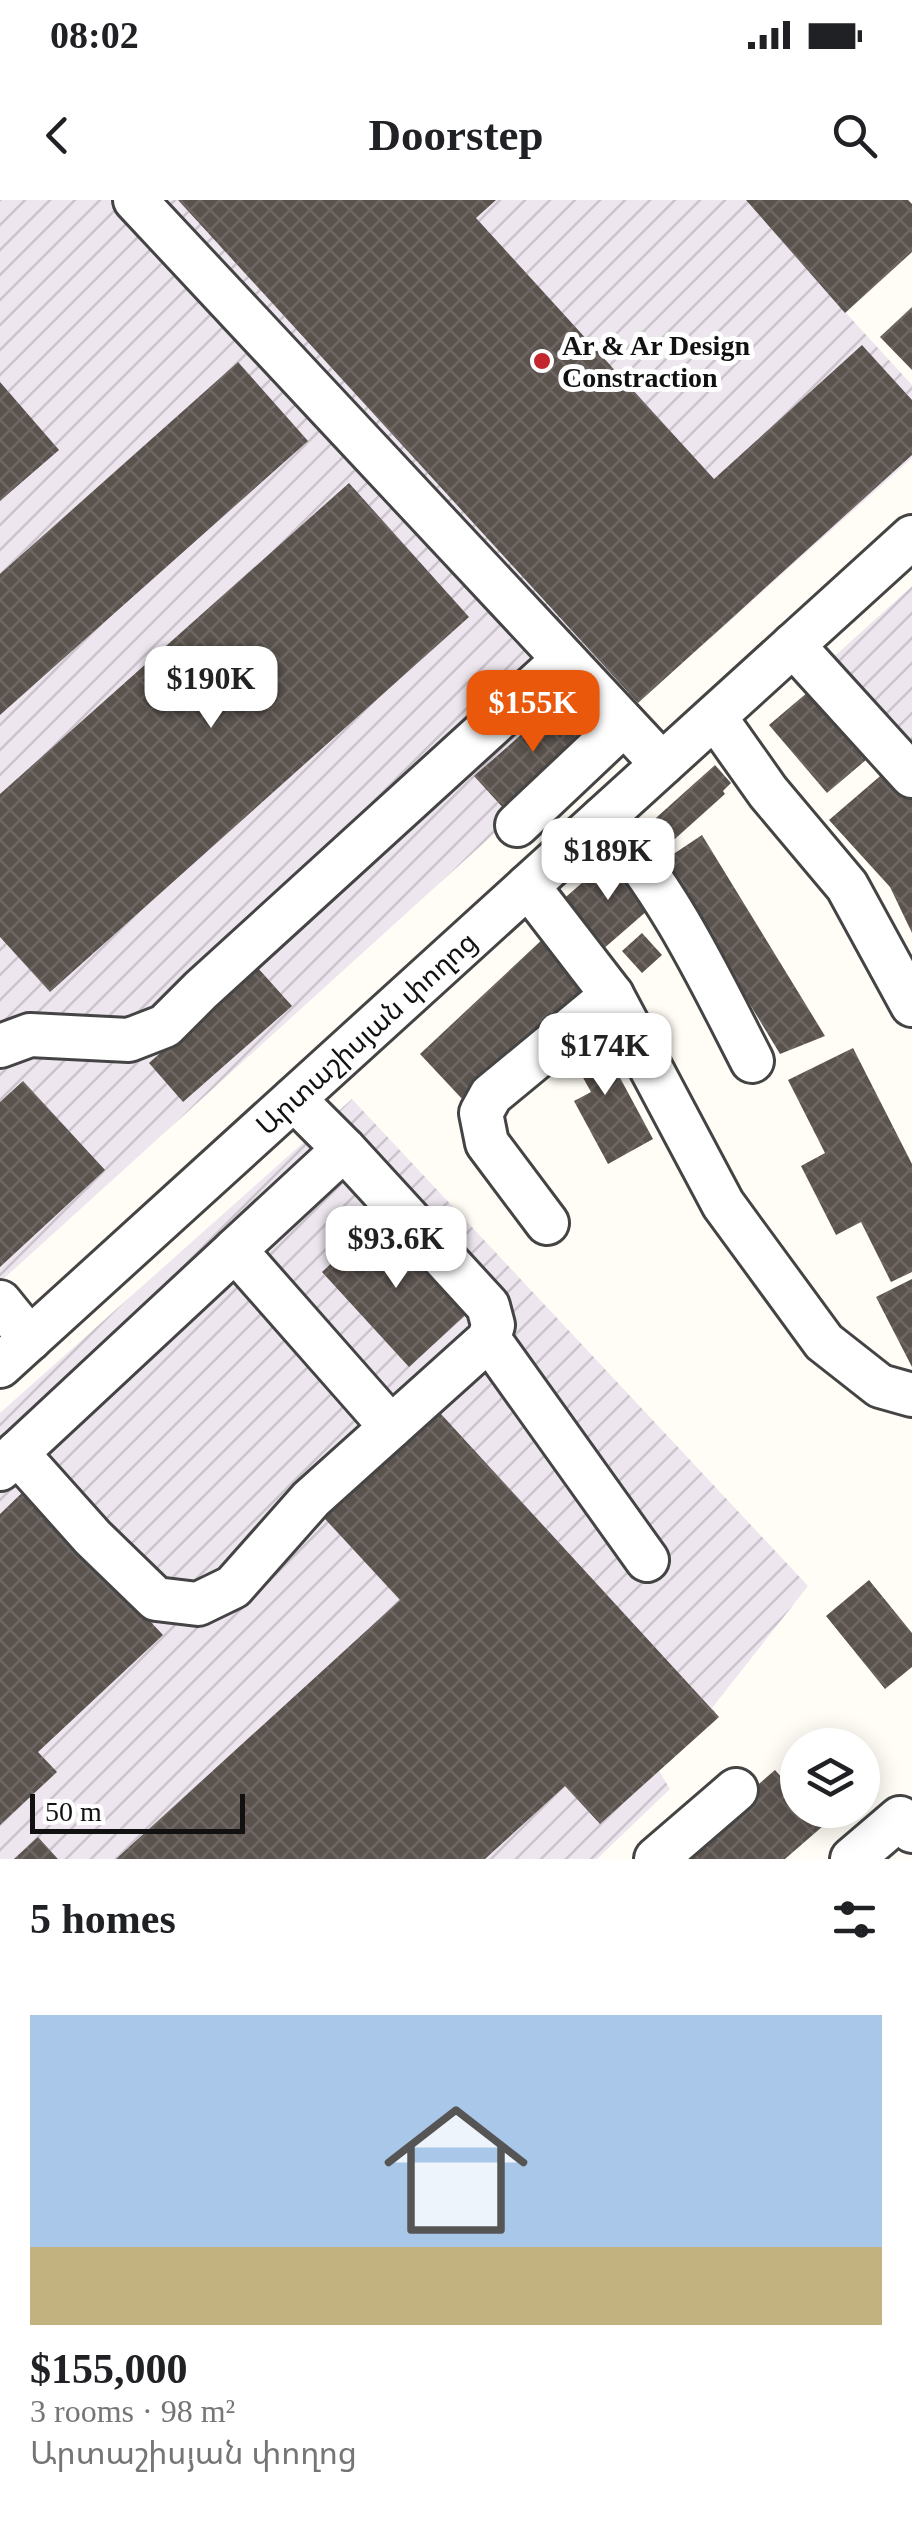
<!DOCTYPE html>
<html lang="en">
<head>
<meta charset="utf-8">
<style>
	body { margin:0; font-family:"Times New Roman","Noto Sans Armenian",serif; background:#f2f2f2; color:#202124; height:100vh; display:flex; flex-direction:column; font-size:38px; white-space:nowrap }
	* { box-sizing:border-box; margin:0 }
	p { font-size:32px; color:#757577 }
	.icon { flex:none; width:55px; height:55px; fill:none; stroke:currentColor; stroke-width:2; stroke-linecap:round; stroke-linejoin:round }
	.map { position:relative; height:1659px; overflow:hidden }
	.panel { display:flex; flex-direction:column; background:#fff; flex:1 }
	.panel>* { flex:none }
	.tools { position:absolute; left:780px; top:1528px; display:grid; gap:20px }
	.tools a { display:grid; place-items:center; width:100px; height:100px; border-radius:50%; background:#fff; box-shadow:0 5px 25px #0003; font-size:50px }
	.scale { position:absolute; left:30px; bottom:25px; width:215px; box-sizing:border-box; padding-left:10px; border:5px solid #111; border-top:0; font-size:28px; line-height:35px; white-space:nowrap; color:#111; -webkit-text-stroke:8px #fff; paint-order:stroke }
	.price { position:absolute; translate:-50% -85px; padding:0 22px; border-radius:20px; background:#fff; color:#222; font-size:32px; line-height:65px; filter:drop-shadow(0 2px 5px #0008) }
	.price::after { content:''; position:absolute; left:50%; top:60px; width:30px; height:22px; margin-left:-15px; background:inherit; clip-path:polygon(0 0,100% 0,50% 100%) }
	.price.active { background:#ea580c; color:#fff }
	ul { padding:0; list-style:none }
	li { display:grid; align-content:center; gap:20px; height:530px; padding:0 30px }
	li span { display:grid; place-items:center; height:310px; border-radius:0px; color:#555 }
	li>.icon { margin-inline-start:auto }
	span .icon { width:180px; height:180px; fill:#fffc; stroke-width:1 }
	li b { font-size:42px }
	h2 { display:flex; justify-content:space-between; align-items:center; height:120px; padding:0 30px; font-size:42px }
	.status { display:flex; justify-content:space-between; align-items:center; height:70px; padding:0 50px; background:#fff; direction:ltr }
	.status svg { height:28px; fill:currentColor }
	header { display:flex; justify-content:space-between; align-items:center; height:130px; padding:0 30px; background:#fff; font-size:45px; font-weight:800 }
	.map>svg:first-child { display:block }
	.industrial { fill:url(#industrial-furrows) }
	.building { fill:url(#building-cross-hatch) }
	.lines { fill:none; stroke-linecap:round; stroke-linejoin:round }
	.minor-casing { stroke:#444; stroke-width:48 }
	.minor { stroke:#fff; stroke-width:42 }
	.poi-dot { fill:#c4262e; stroke:#fff; stroke-width:4 }
	.labels { text-anchor:middle; stroke-width:10; stroke-linejoin:round; paint-order:stroke }
	.poi-label { font-size:28px; font-weight:bold; fill:#111; stroke:#fff; text-anchor:start }
	.street-label { font-size:28px; fill:#111; stroke:#fff }
</style>
</head>
<body>
<div class="status"><b>08:02</b><svg viewBox="0 0 49 12"><path d="M0 12V9h3v3zM5 12V6h3v6zM10 12V3h3v9zM15 12V0h3v12zM26 1h20v11H26zM47 4h2v5h-2z"/></svg></div>
<header><svg class="icon" aria-label="back" viewBox="0 0 24 24"><path d="M15 5l-7 7 7 7"/></svg>Doorstep<svg class="icon" aria-label="search" viewBox="0 0 24 24"><circle cx="10" cy="10" r="6"/><path d="M15 15l6 6"/></svg></header>
<div class="map">
<svg width="912" height="1659" viewBox="0 0 912 1659">
	<defs>
		<pattern id="industrial-furrows" width="10" height="10" patternUnits="userSpaceOnUse" patternTransform="scale(2.5)"><rect width="10" height="10" fill="#eee6ef"/><path d="M-1 1l2-2M0 10L10 0M9 11l2-2" fill="none" stroke="#cbc4cc"/></pattern>
		<pattern id="building-cross-hatch" width="8" height="8" patternUnits="userSpaceOnUse" patternTransform="scale(2.5)"><rect width="8" height="8" fill="#5a524d"/><path d="M0 0l8 8M0 8l8-8" fill="none" stroke="#6d6662"/></pattern>
	</defs>
	<rect width="100%" height="100%" fill="#fffdf5"/>
	<path class="industrial" d="M 0,0 L 908,0 L 912,4 L 912,52 L 846,113 L 912,185 L 912,258 L 638,503 L 0,1082 Z
		M 912,386 L 912,561 L 827,463 Z
		M 352,899 L 808,1386 L 712,1508 L 719,1517 L 659,1571 L 670,1589 L 597,1659 L 0,1659 L 0,1213 Z"/>
	<path class="building" d="M 178,0 L 496,0 L 476,18 L 714,279 L 862,145 L 912,200 L 912,255 L 638,503 Z
		M 746,0 L 908,0 L 912,4 L 912,52 L 845,113 Z
		M 912,107 L 912,170 L 880,137 Z
		M 238,162 L 308,241 L 0,515 L 0,374 Z
		M 0,182 L 59,250 L 0,301 Z
		M 349,283 L 469,417 L 50,792 L 0,737 L 0,594 Z
		M 815,486 L 873,554 L 827,593 L 769,525 Z
		M 561,500 L 591,534 L 505,610 L 474,576 Z
		M 715,565 L 731,583 L 723,591 L 725,594 L 657,655 L 638,634 Z
		M 886,571 L 912,600 L 912,733 L 890,687 L 829,620 Z
		M 702,635 L 825,836 L 780,854 L 663,661 Z
		M 613,656 L 655,704 L 602,750 L 560,702 Z
		M 642,733 L 662,755 L 642,773 L 622,751 Z
		M 546,736 L 590,783 L 464,901 L 420,854 Z
		M 257,767 L 292,806 L 183,902 L 149,863 Z
		M 590,822 L 653,939 L 608,964 L 574,901 L 591,892 L 561,838 Z
		M 853,848 L 912,964 L 912,1072 L 891,1082 L 861,1022 L 836,1035 L 801,966 L 825,953 L 788,880 Z
		M 23,881 L 105,970 L 0,1067 L 0,902 Z
		M 383,1015 L 471,1110 L 409,1167 L 322,1072 Z
		M 912,1079 L 912,1167 L 876,1097 Z
		M 430,1202 L 719,1517 L 600,1624 L 565,1586 L 485,1659 L 116,1659 L 400,1400 L 314,1307 Z
		M 26,1289 L 163,1435 L 38,1552 L 57,1572 L 0,1625 L 0,1314 Z
		M 869,1380 L 912,1433 L 912,1467 L 885,1489 L 826,1416 Z
		M 775,1570 L 798,1596 L 798,1610 L 810,1610 L 823,1626 L 785,1659 L 672,1659 Z
		M 38,1637 L 58,1659 L 14,1659 Z"/>
	<g class="lines">
		<g class="minor-casing">
			<g id="minor">
				<path d="M 135,0 L 662,564"/>
				<path d="M 793,445 L 912,576"/>
				<path d="M 715,517 L 768,592 L 847,686 L 912,805"/>
				<path d="M 603,618 C 667,688 709,777 752,861"/>
				<path d="M 517,625 L 624,524"/>
				<path d="M 528,686 L 612,795 L 723,1004 L 824,1142 L 880,1186 L 912,1195"/>
				<path d="M 0,846 L 30,835 L 129,840 L 165,826 L 201,790 L 563,460"/>
				<path d="M 547,1023 L 487,943 L 481,913 L 491,895 L 612,795"/>
				<path d="M 235,1050 L 344,949"/>
				<path d="M 0,1102 L 30,1139"/>
				<path d="M 489,1139 L 647,1360"/>
				<path id="s1" d="M 0,1166 L 912,337"/>
				<path d="M 17,1253 L 235,1050 L 391,1227"/>
				<path d="M 0,1269 L 17,1253 L 93,1338 L 156,1399 L 198,1404 L 233,1387 L 311,1299 L 489,1139 L 493,1125 L 488,1106 L 344,949 L 294,899"/>
				<path d="M 656,1659 L 736,1590"/>
				<path d="M 852,1659 L 900,1618 L 912,1631"/>
			</g>
		</g>
		<use href="#minor" class="minor"/>
	</g>
	<circle class="poi-dot" cx="542" cy="161" r="10"/>
	<g class="labels">
		<g class="poi-label">
			<text x="562" y="155">Ar &amp; Ar Design<tspan x="562" dy="32">Constraction</tspan></text>
		</g>
		<g class="street-label">
			<text dy="10" stroke="none"><textPath href="#s1" startOffset="495">Արտաշիսյան փողոց</textPath></text>
		</g>
	</g>
</svg>
<div class="tools">
<a><svg class="icon" aria-label="layers" viewBox="0 0 24 24"><path d="M12 4l9 5-9 5-9-5zM3 14l9 5 9-5"/></svg></a>
</div>
<div class="scale">50 m</div>
<b class="price" style="left:211px;top:531px">$190K</b>
<b class="price active" style="left:533px;top:555px">$155K</b>
<b class="price" style="left:608px;top:703px">$189K</b>
<b class="price" style="left:605px;top:898px">$174K</b>
<b class="price" style="left:396px;top:1091px">$93.6K</b>
</div>
<section class="panel">
<h2>5 homes<svg class="icon" aria-label="filters" viewBox="0 0 24 24"><path d="M4 7h16M4 17h16"/><circle cx="9" cy="7" r="2"/><circle cx="15" cy="17" r="2"/></svg></h2>
<ul>
<li><span style="background:linear-gradient(#a9c7e8 75%,#c2b280 0)"><svg class="icon" aria-label="home" viewBox="0 0 24 24"><path d="M3 11l9-7 9 7M6 9v11h12V9"/></svg></span><div><b>$155,000</b><p>3 rooms · 98 m²</p><p>Արտաշիսյան փողոց</p></div></li>
</ul>
</section>
</body>
</html>
